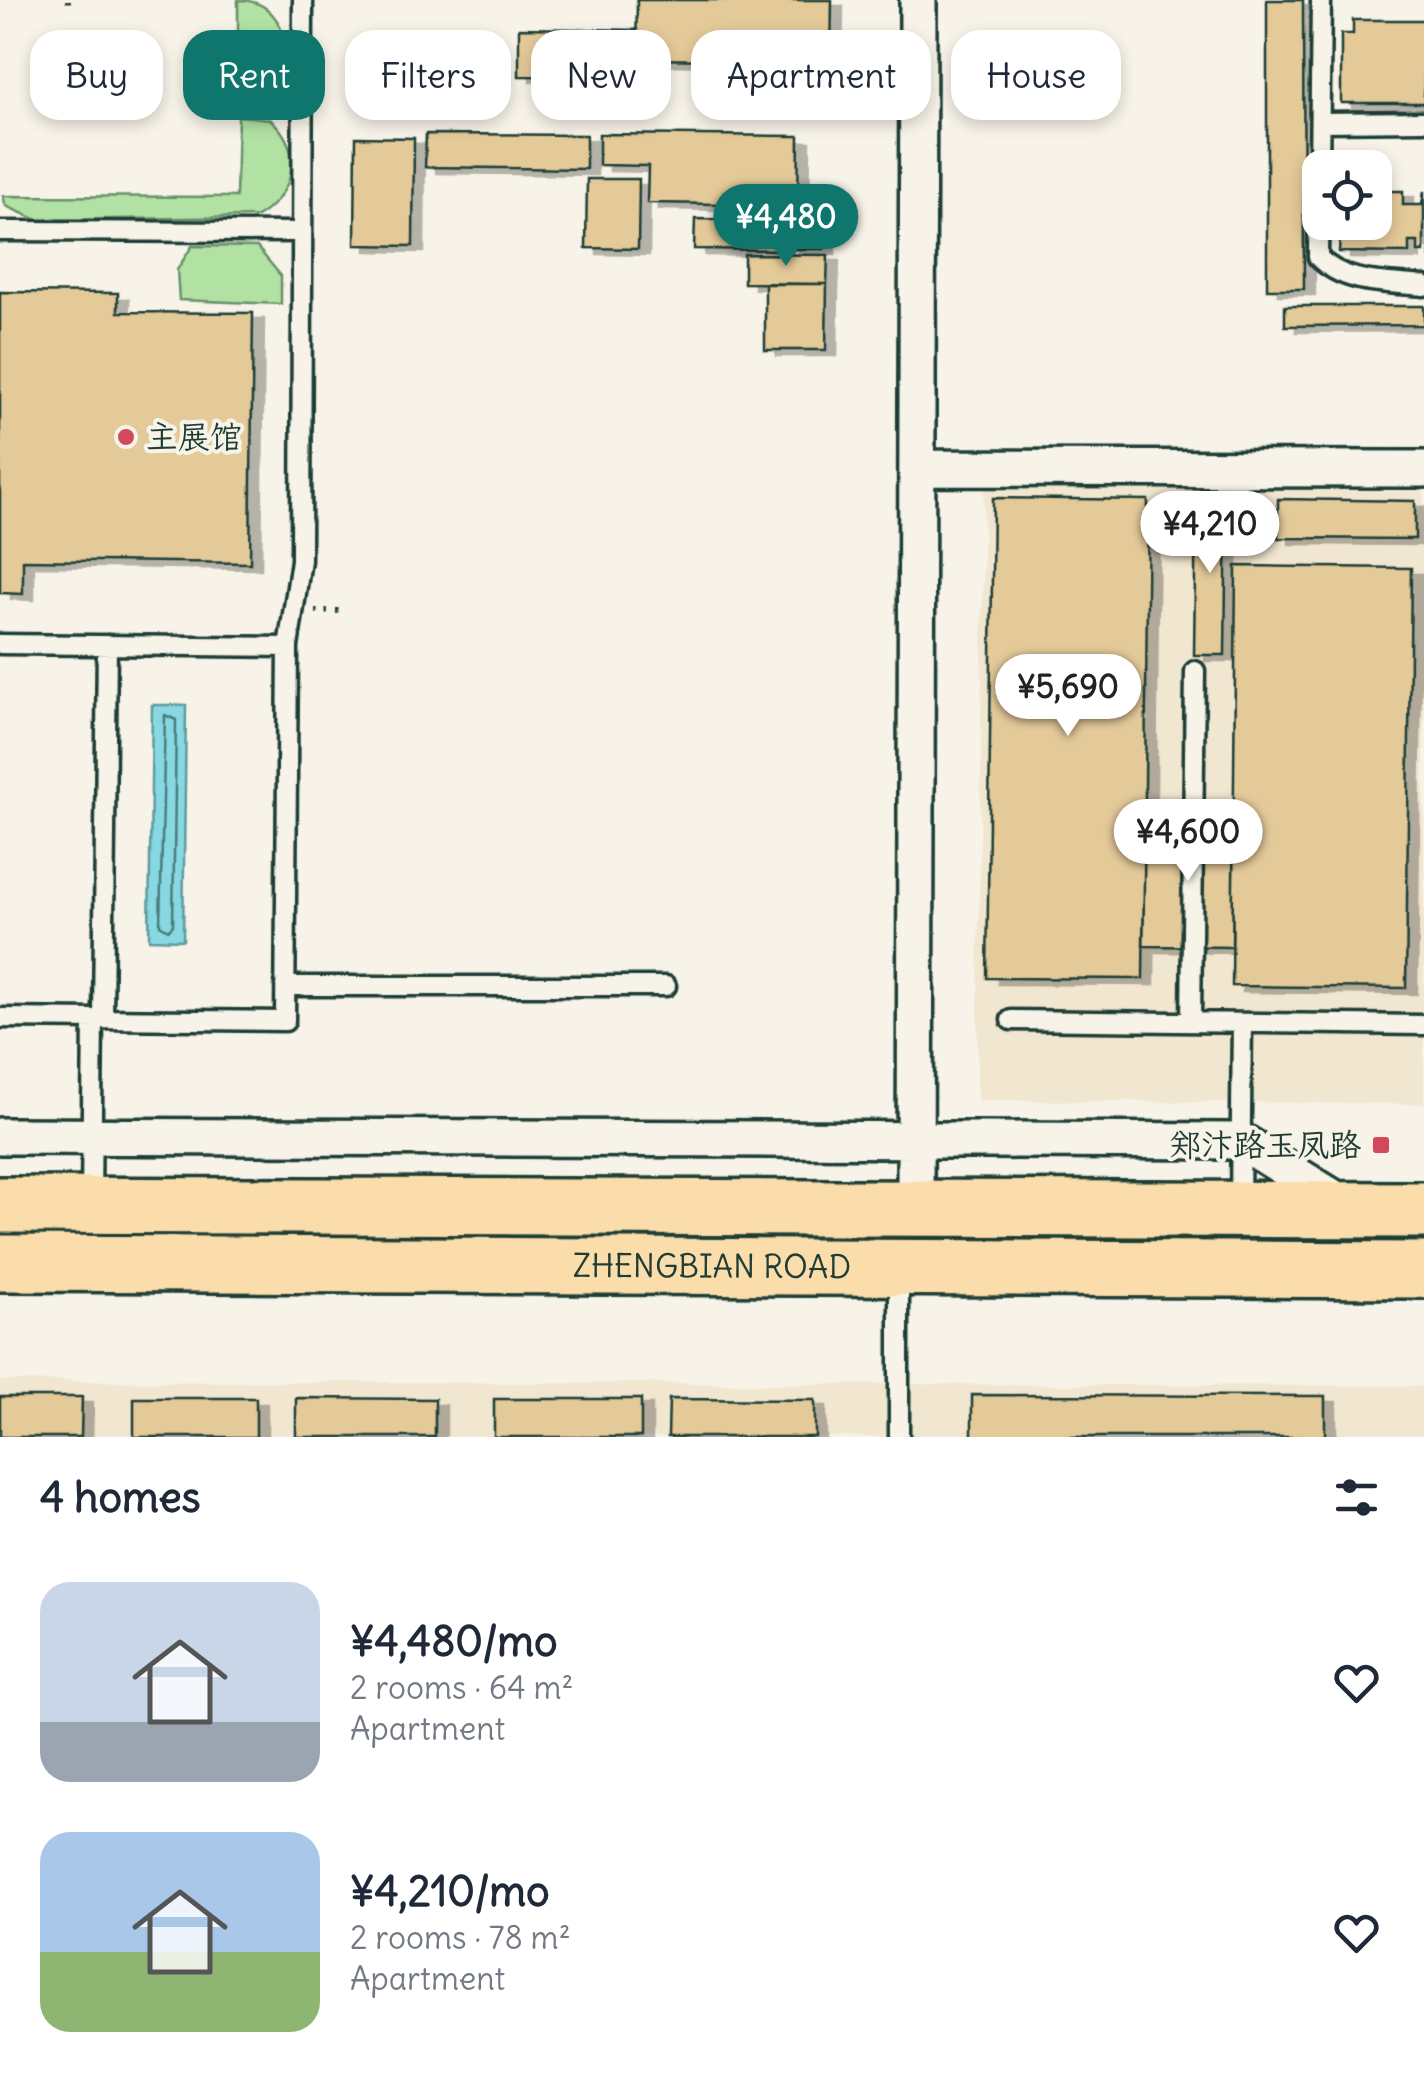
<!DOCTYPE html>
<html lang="en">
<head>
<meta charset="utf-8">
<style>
	body { margin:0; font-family:Delius,"LXGW WenKai TC",sans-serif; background:#f2f2f3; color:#1f2937; height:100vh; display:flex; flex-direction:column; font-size:38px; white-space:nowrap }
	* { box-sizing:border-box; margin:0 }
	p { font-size:32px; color:#747a83 }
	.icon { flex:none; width:55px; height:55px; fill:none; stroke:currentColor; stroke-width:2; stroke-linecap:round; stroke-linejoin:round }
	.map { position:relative; height:1437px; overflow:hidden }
	.panel { display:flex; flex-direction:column; background:#fff; flex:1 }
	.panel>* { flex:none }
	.guide { position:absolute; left:30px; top:30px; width:1365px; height:90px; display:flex; gap:20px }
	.controls { position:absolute; left:1302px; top:150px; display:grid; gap:20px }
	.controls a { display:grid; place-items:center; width:90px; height:90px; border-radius:20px; background:#fff; box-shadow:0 5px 15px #0003; font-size:50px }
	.price { position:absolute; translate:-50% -85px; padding:0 22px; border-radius:35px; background:#fff; color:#222; font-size:32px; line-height:65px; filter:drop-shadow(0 2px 5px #0008) }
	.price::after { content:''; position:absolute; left:50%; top:60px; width:30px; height:22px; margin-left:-15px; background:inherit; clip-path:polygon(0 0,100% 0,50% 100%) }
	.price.selected { background:#0f766e; color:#fff }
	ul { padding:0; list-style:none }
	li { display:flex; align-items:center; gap:30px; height:250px; padding:0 40px }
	li span { display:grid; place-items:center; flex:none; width:280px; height:200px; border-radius:30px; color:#555 }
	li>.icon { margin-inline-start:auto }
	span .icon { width:120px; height:120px; fill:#fffc; stroke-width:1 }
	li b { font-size:42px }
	h2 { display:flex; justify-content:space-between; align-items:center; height:120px; padding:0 40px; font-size:42px }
	.tag { padding:0 35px; border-radius:30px; background:#fff; box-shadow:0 5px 15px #0003; font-size:35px; line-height:90px }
	.tag.selected { background:#0f766e; color:#fff }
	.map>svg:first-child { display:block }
	.built { fill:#f1e6d0 }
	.green { fill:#b1e2a3; stroke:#68906c; stroke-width:2.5 }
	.water { fill:#88d8e3; stroke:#5e9a9d; stroke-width:2.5 }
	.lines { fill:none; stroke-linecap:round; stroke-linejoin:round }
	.shore { stroke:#497b7a; stroke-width:2.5 }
	.building { fill:#e4c999; stroke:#1f3d34; stroke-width:2.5; filter:url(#shadow) }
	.service-casing { stroke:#1f3d34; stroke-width:25 }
	.minor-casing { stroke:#1f3d34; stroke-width:42 }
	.primary-casing { stroke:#1f3d34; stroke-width:62 }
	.path { stroke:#1f3d34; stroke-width:6; stroke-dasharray:2.5 8; stroke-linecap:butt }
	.service { stroke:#f7f3e8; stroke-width:18 }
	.minor { stroke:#f7f3e8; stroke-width:35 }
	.primary { stroke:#fbddab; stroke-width:55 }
	.poi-dot { fill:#d1495b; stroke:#f7f3e8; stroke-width:4 }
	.labels { text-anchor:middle; stroke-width:8; stroke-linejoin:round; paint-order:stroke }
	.poi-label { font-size:32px; fill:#1f3d34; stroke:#f7f3e8; text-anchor:start }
	.street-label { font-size:32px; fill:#1f3d34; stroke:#f7f3e8 }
</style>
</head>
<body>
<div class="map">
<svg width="1424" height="1437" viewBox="0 0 1424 1437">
	<defs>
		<filter id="shadow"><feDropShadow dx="11" dy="6" stdDeviation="0" flood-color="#0004"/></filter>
	</defs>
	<rect width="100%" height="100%" fill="#f7f3e8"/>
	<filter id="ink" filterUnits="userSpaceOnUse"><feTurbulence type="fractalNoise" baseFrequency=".01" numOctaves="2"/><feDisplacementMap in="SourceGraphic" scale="20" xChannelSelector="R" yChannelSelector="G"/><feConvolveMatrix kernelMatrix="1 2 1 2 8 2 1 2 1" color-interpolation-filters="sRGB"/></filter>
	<g filter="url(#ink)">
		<path class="built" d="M 984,486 L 1424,491 L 1424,1104 L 977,1100 Z
			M 0,1381 L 1424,1386 L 1424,1437 L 0,1437 Z"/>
		<path class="green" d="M 238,0 C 274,0 291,32 281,66 L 261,82 L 248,81 L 238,71 Z
			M 238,116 L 270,119 C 306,150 294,195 257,217 L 37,220 L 6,206 L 3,196 L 236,197 Z
			M 192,246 L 257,247 L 281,276 L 281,304 L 179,300 L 177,270 Z"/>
		<path class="water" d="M 152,705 L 186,705 L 183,940 L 149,939 Z"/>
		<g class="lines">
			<path class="shore" d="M 165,715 L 176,720 L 173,925 L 168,930 L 160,925 Z"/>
		</g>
		<path class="building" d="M 637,0 L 832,0 L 831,61 L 636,59 Z
			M 1267,0 L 1303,0 L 1304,289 L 1267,289 Z
			M 1353,20 L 1424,20 L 1424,103 L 1341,103 L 1341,34 L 1353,34 Z
			M 519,28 L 637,30 L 636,77 L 519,76 Z
			M 426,134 L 586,135 L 586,169 L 425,167 Z
			M 599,134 L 799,136 L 798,205 L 647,203 L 648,166 L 599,165 Z
			M 356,137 L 414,138 L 413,246 L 355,245 Z
			M 587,179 L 639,179 L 638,249 L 586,248 Z
			M 1375,191 L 1403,191 L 1403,205 L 1422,205 L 1424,191 L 1424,252 L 1418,252 L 1418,242 L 1409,242 L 1409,253 L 1339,252 L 1340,237 L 1331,237 L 1331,222 L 1375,222 Z
			M 695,219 L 783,220 L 782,250 L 694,249 Z
			M 789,224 L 824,224 L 824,249 L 788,249 Z
			M 744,254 L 828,255 L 827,284 L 744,283 Z
			M 765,284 L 827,284 L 826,350 L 765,350 Z
			M 0,292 L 118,293 L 118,312 L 253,313 L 250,563 L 23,560 L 23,594 L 0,593 Z
			M 1285,306 L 1424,306 L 1424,325 L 1285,326 Z
			M 1196,497 L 1227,498 L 1225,655 L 1194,655 Z
			M 993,498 L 1148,500 L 1143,979 L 987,978 Z
			M 1278,499 L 1415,501 L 1415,539 L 1278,538 Z
			M 1236,566 L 1411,568 L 1406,988 L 1232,986 Z
			M 1145,820 L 1234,821 L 1232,947 L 1143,946 Z
			M 972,1395 L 1325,1396 L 1325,1437 L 972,1437 Z
			M 0,1397 L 82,1397 L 81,1437 L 0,1437 Z
			M 134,1398 L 256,1398 L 256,1437 L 134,1437 Z
			M 296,1398 L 435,1399 L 435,1437 L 296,1437 Z
			M 494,1399 L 641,1399 L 641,1437 L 494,1437 Z
			M 669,1399 L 815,1400 L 815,1437 L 668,1437 Z"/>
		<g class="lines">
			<g class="service-casing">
				<path id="service" d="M 1321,0 L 1318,257 C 1344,285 1388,282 1424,286
					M 1320,122 L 1424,121
					M 0,231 L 302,232
					M 0,644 L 288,647 L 285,1021 L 0,1018
					M 288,647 L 301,560 L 303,0
					M 285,986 L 666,986
					M 103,1019 L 107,645
					M 1011,1020 L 1424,1025
					M 1191,1022 L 1195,671
					M 91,1198 L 93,1019
					M 1240,1202 L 1242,1023
					M 899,1437 L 899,1274"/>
			</g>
			<g class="minor-casing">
				<path id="minor" d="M 917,468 L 1424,469
					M 0,1136 L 1241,1141 L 1348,1207
					M 915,1209 L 918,0"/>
			</g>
			<g class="primary-casing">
				<g id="primary">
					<path d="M 0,1205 L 1424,1210"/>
					<path id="s1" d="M 0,1263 L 1424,1270"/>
				</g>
			</g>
			<path class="path" d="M 68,0 L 68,5
				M 315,611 L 340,611"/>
			<use href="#service" class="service"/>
			<use href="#minor" class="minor"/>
			<use href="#primary" class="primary"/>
		</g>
	</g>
	<g class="poi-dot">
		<circle cx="126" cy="437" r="10"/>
		<rect x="1371" y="1135" width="20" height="20" rx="5"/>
	</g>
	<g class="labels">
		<g class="poi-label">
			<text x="146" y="448">主展馆</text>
			<text x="1361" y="1156" text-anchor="end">郑汴路玉凤路</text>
		</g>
		<g class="street-label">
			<text dy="11" stroke="none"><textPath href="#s1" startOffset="712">ZHENGBIAN ROAD</textPath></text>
		</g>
	</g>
</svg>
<div class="controls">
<a><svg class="icon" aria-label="locate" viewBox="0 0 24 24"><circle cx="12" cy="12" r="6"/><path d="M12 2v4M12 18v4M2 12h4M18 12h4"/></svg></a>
</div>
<b class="price selected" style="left:786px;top:269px">¥4,480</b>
<b class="price" style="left:1210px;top:576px">¥4,210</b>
<b class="price" style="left:1068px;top:739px">¥5,690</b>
<b class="price" style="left:1188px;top:884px">¥4,600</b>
<div class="guide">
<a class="tag">Buy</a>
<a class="tag selected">Rent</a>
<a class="tag">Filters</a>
<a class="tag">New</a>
<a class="tag">Apartment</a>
<a class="tag">House</a>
</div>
</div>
<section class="panel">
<h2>4 homes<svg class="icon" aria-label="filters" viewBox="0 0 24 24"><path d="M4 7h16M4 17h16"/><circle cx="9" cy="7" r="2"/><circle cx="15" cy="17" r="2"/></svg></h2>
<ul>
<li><span style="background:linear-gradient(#c9d6e8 70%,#9aa5b1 0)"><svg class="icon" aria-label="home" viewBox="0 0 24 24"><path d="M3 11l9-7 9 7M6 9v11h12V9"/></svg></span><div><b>¥4,480/mo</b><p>2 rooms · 64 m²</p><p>Apartment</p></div><svg class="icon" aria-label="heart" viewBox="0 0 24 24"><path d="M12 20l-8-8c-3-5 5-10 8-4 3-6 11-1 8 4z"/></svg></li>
<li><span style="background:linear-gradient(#a9c7e8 60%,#8fb573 0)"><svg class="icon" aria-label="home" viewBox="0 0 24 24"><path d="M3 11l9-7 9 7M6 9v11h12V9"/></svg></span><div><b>¥4,210/mo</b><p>2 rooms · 78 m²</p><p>Apartment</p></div><svg class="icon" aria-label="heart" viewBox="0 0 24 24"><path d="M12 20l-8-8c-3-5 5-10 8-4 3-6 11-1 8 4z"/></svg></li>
</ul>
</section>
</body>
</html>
